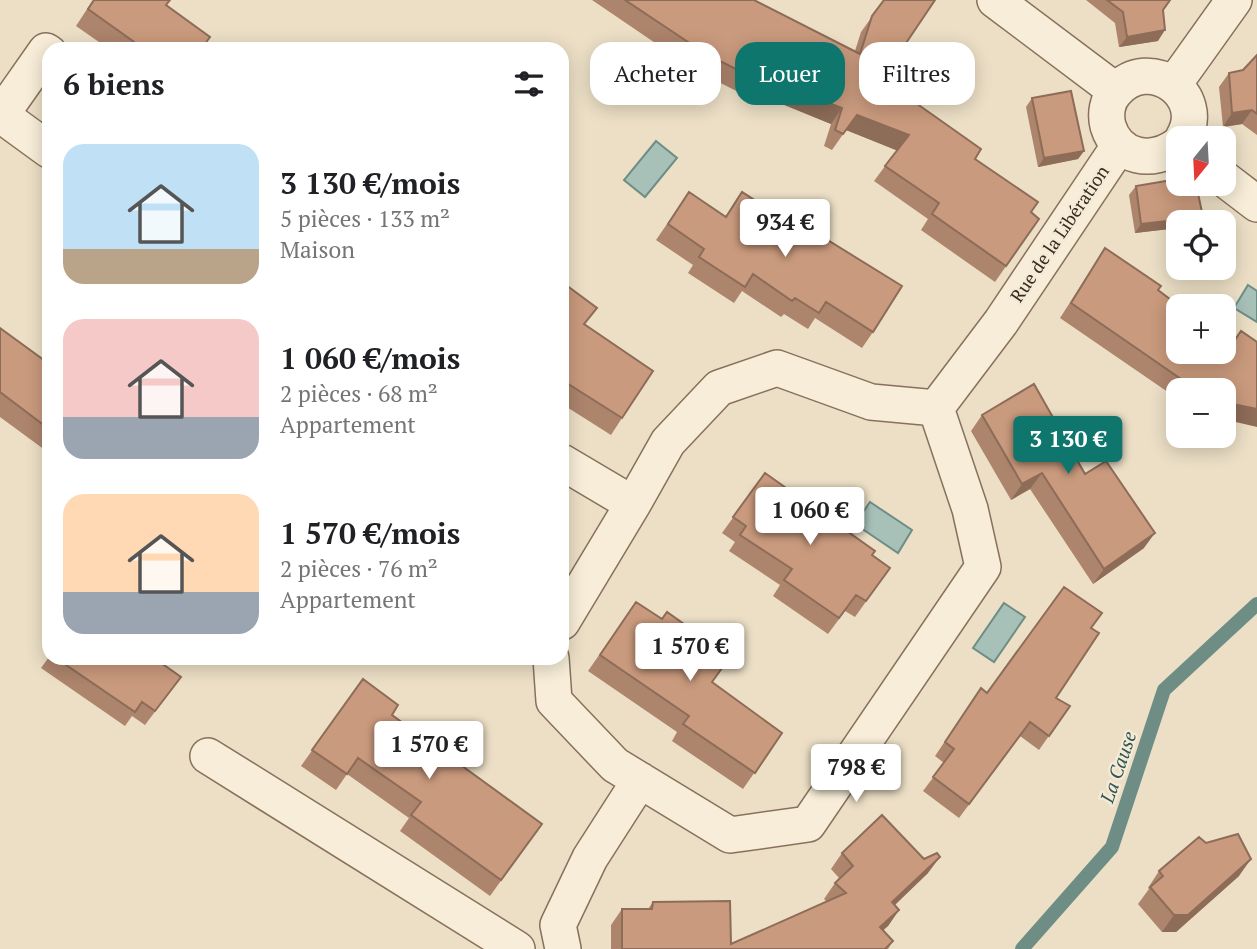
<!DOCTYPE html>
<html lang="fr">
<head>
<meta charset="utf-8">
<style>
	body { margin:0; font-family:"PT Serif",serif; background:#f6f6f6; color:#202124; height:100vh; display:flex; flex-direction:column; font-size:26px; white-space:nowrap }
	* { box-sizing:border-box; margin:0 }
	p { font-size:23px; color:#757577 }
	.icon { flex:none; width:38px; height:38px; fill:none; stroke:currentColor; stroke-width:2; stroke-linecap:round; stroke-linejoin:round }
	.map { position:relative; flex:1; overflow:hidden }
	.panel { position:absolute; left:42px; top:42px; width:527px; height:623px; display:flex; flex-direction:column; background:#fff; border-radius:21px; box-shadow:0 4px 18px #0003 }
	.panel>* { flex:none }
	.top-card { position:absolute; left:590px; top:42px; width:562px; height:63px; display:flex; gap:14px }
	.needle { width:46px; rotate:198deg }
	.controls { position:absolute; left:1166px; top:126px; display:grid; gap:14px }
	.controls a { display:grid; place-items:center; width:70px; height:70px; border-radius:14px; background:#fff; box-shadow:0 4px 18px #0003; font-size:35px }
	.price { position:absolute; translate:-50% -60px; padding:0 16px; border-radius:7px; background:#fff; color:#222; font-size:23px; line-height:46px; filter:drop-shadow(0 2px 4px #0008) }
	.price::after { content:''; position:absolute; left:50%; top:42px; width:21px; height:16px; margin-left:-10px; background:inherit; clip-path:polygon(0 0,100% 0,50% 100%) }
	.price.on { background:#0f766e; color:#fff }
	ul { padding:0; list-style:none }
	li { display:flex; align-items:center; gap:21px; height:175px; padding:0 21px }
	li span { display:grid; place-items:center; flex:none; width:196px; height:140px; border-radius:21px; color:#555 }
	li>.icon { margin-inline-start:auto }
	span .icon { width:84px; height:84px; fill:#fffc; stroke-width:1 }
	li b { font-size:30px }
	h2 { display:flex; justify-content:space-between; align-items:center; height:84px; padding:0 21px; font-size:30px }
	.tag { padding:0 24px; border-radius:21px; background:#fff; box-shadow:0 4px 18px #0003; font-size:24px; line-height:63px }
	.tag.on { background:#0f766e; color:#fff }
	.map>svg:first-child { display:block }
	.water { fill:#a7c0b8; stroke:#6e8e85; stroke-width:2 }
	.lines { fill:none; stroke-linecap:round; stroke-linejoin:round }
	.stream { stroke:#6e8e85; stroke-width:14 }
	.street-casing { stroke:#87715c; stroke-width:38 }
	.street { stroke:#f7edd8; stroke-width:35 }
	.wall { fill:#ad846c }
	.shaded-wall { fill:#8d6c58 }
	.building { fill:#c99a7d; stroke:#8d6c58; stroke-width:2 }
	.labels { text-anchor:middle; stroke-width:5; stroke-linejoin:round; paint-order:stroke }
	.street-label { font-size:18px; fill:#372a1f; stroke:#f4ead5 }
	.water-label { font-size:19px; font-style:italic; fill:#2f5753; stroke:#f4ead5 }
</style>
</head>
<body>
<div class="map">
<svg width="1257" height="949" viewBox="0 0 1257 949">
	<rect width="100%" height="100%" fill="#ecdfc6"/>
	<path class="water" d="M 656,141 L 677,158 L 645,197 L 624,180 Z
		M 1248,285 L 1257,291 L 1257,322 L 1234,308 Z
		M 870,502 L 912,530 L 898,553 L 855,524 Z
		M 1004,603 L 1025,617 L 994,662 L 973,648 Z"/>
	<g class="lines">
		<path class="stream" d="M 1022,949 L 1112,847 L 1164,690 L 1257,604"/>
		<g class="street-casing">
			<path id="street" d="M 995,0 L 1116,91
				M 49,53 L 46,51 L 1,115 L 49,150
				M 1174,84 L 1234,0
				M 1178,145 C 1153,164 1118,159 1108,126 C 1105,114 1107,100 1116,91 C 1149,53 1209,95 1183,138
				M 1223,178 L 1257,204
				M 562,462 L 633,504 L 668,442 L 719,388 L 777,368 L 871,402 L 936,408 L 1001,322 L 1119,146
				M 562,622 L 633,504
				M 551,658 L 554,701 L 615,765 L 730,835 L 808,824 L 983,567 L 970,509 L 936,408
				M 208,756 L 517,949
				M 563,949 L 558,925 L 590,858 L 640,780"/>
		</g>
		<use href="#street" class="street"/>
	</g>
	<path class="wall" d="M 93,0 L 166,5 L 201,49 L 109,49 L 76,26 Z
		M 592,0 L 754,0 L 855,51 L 861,32 L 884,0 L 892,64 L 913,101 L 1039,219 L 995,282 L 921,230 L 928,219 L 874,181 L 897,150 L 846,130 L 832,150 L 824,146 L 831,124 L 760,95 L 756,101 L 695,70 Z
		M 1086,0 L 1171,0 L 1163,11 L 1158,41 L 1119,47 L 1115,23 Z
		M 1257,55 L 1257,135 L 1242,124 L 1223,127 L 1219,87 L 1229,73 L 1243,70 Z
		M 1032,98 L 1084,151 L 1078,159 L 1038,167 L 1026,107 Z
		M 1136,186 L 1178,222 L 1178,228 L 1135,233 L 1129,195 Z
		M 689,192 L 725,217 L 742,192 L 873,332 L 862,348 L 815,318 L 808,329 L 784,314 L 781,317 L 742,291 L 734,303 L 688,273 L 693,265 L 656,240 Z
		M 1105,248 L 1158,290 L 1223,390 L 1178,390 L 1178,399 L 1060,318 Z
		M 562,282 L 585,325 L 622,418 L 611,435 L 562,404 Z
		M 0,328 L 48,363 L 49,361 L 49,453 L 0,417 Z
		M 982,415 L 1085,474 L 1144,548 L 1093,584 L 1030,489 L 1011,500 L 971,431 Z
		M 765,473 L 890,568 L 855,617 L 845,611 L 828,634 L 773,596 L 780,585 L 729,551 L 735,542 L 722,533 Z
		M 636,602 L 712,682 L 782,733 L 743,789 L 672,741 L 677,732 L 588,671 Z
		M 1091,628 L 1056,698 L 1070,706 L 1039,750 L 1020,736 L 959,818 L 923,791 L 944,763 L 935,756 L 981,688 L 987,693 Z
		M 49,657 L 154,658 L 181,677 L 145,725 L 132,716 L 125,726 L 41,668 Z
		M 363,679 L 392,715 L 542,824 L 490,896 L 400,831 L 409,818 L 347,774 L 336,790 L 301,766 Z
		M 842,853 L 928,873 L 895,905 L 899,910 L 888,926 L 883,930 L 893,941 L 888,949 L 611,949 L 611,925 L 622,909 L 648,909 L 653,902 L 731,944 L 827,902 L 824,899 L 835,883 L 839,878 L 831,869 Z
		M 1159,871 L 1239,876 L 1176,932 L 1162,932 L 1138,904 L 1149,889 L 1148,888 Z"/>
	<path class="shaded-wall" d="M 1165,30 L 1158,41 L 1119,47 L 1127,37 Z
		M 770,79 L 842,108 L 831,124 L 760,95 Z
		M 1252,110 L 1242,124 L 1223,127 L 1232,113 Z
		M 857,115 L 909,135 L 898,151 L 846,130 Z
		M 1084,151 L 1078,159 L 1038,167 L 1044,158 Z
		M 1203,217 L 1199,222 L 1178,222 L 1178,228 L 1135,233 L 1141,224 Z
		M 1223,402 L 1257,409 L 1257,427 L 1223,419 Z
		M 1042,473 L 1030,489 L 1011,500 L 1022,484 Z
		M 1155,533 L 1144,548 L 1093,584 L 1104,569 Z
		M 940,857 L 928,873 L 881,918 L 892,902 Z
		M 1251,859 L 1239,876 L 1176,932 L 1162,932 L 1174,915 Z
		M 899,910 L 888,926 L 869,943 L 880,927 Z"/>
	<path class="building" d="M 94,0 L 170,0 L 166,5 L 210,37 L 201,49 L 144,49 L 88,9 Z
		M 625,0 L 754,0 L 860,54 L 872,16 L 884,0 L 935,0 L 892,64 L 924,75 L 913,101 L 981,149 L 975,159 L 1038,202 L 1031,212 L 1039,219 L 1006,266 L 932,214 L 939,203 L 885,166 L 909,135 L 857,115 L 843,134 L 835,130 L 842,108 L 770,79 L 767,85 L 706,54 Z
		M 1107,0 L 1170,0 L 1163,10 L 1165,30 L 1127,37 L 1123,12 Z
		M 1257,55 L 1257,114 L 1252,110 L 1232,113 L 1229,73 L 1243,70 Z
		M 1071,91 L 1084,151 L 1044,158 L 1032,98 Z
		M 1178,179 L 1178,184 L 1196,184 L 1203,217 L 1141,224 L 1136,186 Z
		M 689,192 L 726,217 L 742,192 L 810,236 L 813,231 L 902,286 L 873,332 L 826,302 L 819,313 L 795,298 L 792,301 L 753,274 L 745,287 L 699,257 L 704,249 L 668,224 Z
		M 1105,248 L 1161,286 L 1158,290 L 1179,306 L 1178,306 L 1178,352 L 1223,352 L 1223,338 L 1232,344 L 1241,331 L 1257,342 L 1257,409 L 1223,402 L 1223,390 L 1197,390 L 1071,303 Z
		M 562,282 L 597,308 L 584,324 L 653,371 L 622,418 L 562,380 Z
		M 0,328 L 48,363 L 49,361 L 49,429 L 0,392 Z
		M 1034,384 L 1085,474 L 1106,461 L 1155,533 L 1104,569 L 1042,473 L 1022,484 L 982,415 Z
		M 765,473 L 875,551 L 872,555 L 890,568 L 866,601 L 856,595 L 839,618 L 784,580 L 792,569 L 740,535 L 746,526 L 733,517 Z
		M 1064,587 L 1102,613 L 1091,628 L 1099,633 L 1056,698 L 1070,706 L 1049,736 L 1030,722 L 969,804 L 933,777 L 954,749 L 945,742 L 981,688 L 987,693 Z
		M 636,602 L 662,619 L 667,612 L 730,657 L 712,682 L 782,733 L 755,773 L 683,724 L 689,716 L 600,655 Z
		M 56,658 L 154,658 L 181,677 L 155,711 L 142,702 L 135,712 Z
		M 363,679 L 398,705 L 392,715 L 542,824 L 501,880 L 411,815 L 421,802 L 358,758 L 347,774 L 312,750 Z
		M 882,815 L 924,859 L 937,853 L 940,857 L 892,902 L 899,910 L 880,927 L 893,941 L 885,949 L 622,949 L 622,909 L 652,909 L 653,902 L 730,901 L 731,944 L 846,893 L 835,883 L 853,866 L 842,853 Z
		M 1238,834 L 1251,859 L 1188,915 L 1174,915 L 1150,887 L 1163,876 L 1159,871 L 1199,837 L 1206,843 Z"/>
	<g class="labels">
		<g class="street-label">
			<text transform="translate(1060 234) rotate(-56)" y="6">Rue de la Libération</text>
		</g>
		<g class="water-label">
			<text transform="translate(1118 767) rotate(-71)" y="7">La Cause</text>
		</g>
	</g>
</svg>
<div class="controls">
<a><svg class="needle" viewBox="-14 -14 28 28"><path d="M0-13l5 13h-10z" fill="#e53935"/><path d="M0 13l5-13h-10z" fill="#757577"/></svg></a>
<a><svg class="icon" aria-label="locate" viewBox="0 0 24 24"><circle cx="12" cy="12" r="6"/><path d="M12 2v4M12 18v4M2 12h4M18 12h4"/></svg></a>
<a>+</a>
<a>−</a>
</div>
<b class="price" style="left:785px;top:259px">934 €</b>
<b class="price on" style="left:1068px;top:476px">3 130 €</b>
<b class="price" style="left:810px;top:547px">1 060 €</b>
<b class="price" style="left:690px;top:683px">1 570 €</b>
<b class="price" style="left:429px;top:781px">1 570 €</b>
<b class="price" style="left:856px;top:804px">798 €</b>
<div class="top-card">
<a class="tag">Acheter</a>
<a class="tag on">Louer</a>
<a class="tag">Filtres</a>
</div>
<section class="panel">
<h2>6 biens<svg class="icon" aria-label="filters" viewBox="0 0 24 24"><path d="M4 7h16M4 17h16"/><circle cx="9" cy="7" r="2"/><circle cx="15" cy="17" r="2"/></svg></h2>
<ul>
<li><span style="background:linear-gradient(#bfe0f5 75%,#b9a48a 0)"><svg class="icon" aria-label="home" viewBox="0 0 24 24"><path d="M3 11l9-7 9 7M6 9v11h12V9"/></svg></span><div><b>3 130 €/mois</b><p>5 pièces · 133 m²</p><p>Maison</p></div></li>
<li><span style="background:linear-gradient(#f6c9c9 70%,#9aa5b1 0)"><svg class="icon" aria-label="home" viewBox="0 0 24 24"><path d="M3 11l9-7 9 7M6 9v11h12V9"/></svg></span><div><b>1 060 €/mois</b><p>2 pièces · 68 m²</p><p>Appartement</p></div></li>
<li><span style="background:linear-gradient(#ffd9b3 70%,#9aa5b1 0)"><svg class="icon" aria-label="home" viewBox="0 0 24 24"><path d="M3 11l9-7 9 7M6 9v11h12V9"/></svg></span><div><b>1 570 €/mois</b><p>2 pièces · 76 m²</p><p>Appartement</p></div></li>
</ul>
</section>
</div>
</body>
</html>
